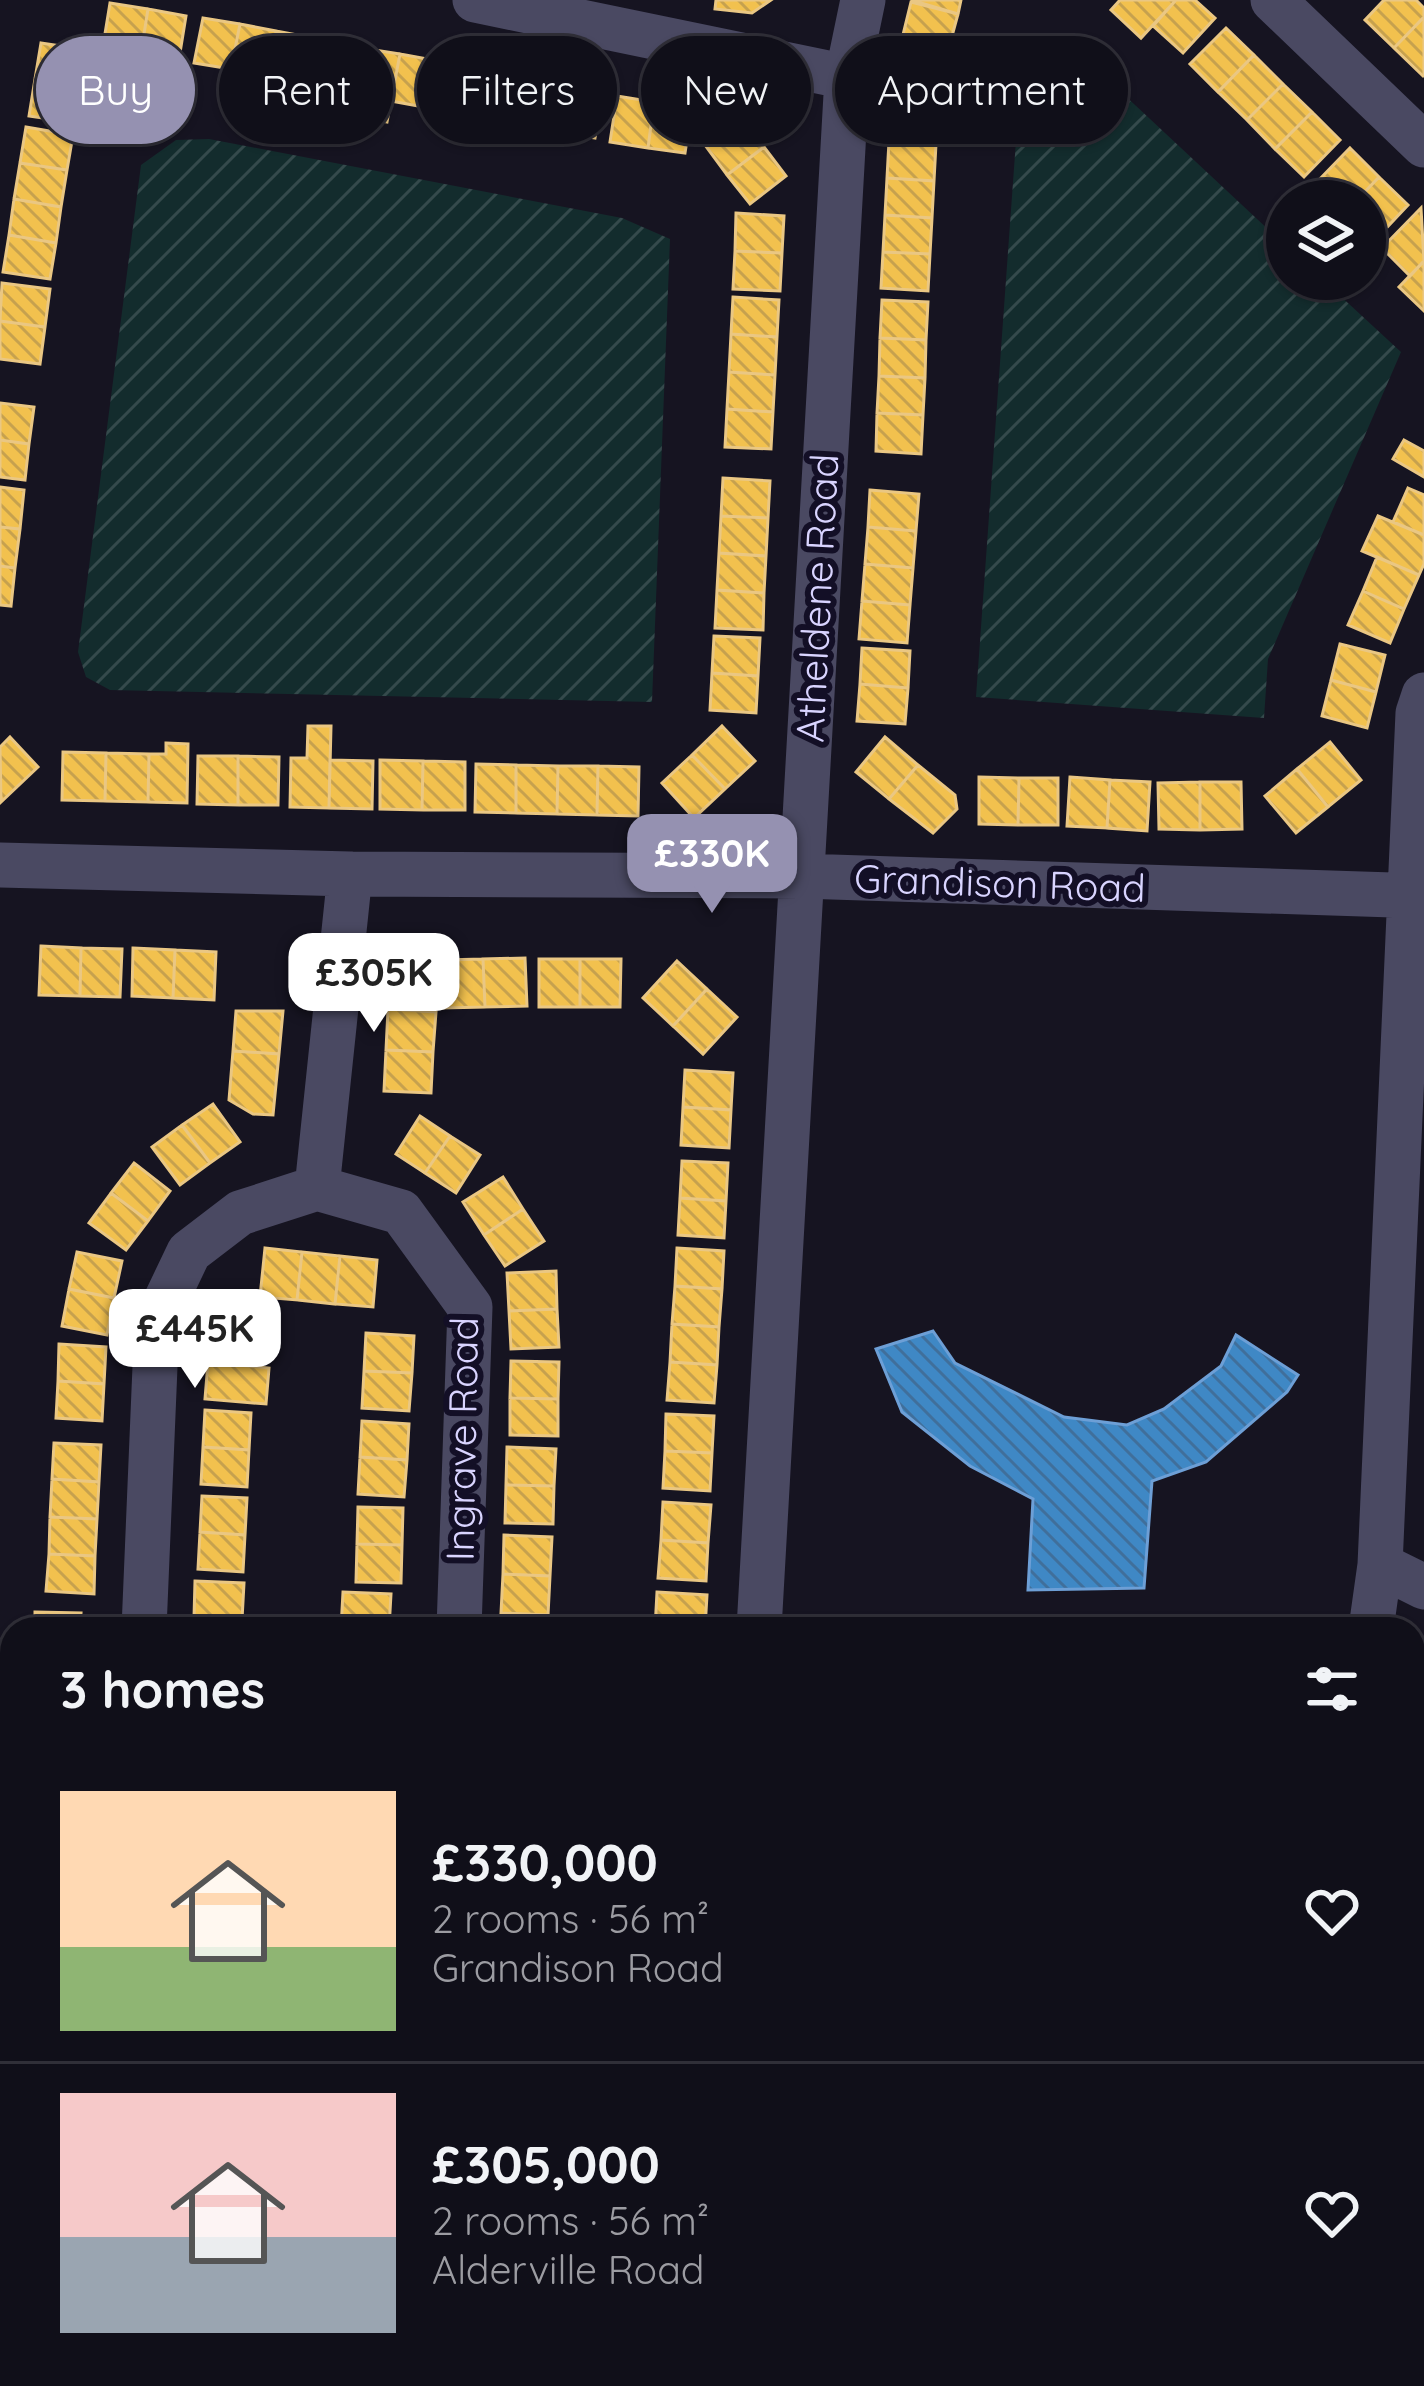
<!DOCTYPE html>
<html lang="en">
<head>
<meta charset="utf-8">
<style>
	body { margin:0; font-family:Quicksand,sans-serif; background:#1e1d26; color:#f1f3f6; height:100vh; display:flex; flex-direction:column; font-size:45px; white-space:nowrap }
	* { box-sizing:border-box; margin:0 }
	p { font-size:39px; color:#9c9ca2 }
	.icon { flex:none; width:66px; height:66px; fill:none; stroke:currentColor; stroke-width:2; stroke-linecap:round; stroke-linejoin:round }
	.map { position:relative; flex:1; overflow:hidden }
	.sheet { position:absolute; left:0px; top:1617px; width:1425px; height:771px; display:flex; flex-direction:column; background:#100f19; border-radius:36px 36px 0 0; box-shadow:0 3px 9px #0004,0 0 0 3px #302f38 }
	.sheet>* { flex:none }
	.guide { position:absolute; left:36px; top:36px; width:1353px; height:108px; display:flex; gap:24px }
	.controls { position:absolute; left:1266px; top:180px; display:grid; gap:24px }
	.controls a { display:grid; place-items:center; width:120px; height:120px; border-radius:50%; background:#100f19; box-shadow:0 3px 9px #0004,0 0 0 3px #302f38; font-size:60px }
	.price { position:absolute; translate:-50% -102px; padding:0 27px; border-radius:24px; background:#fff; color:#222; font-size:39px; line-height:78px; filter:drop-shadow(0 3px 6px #0008) }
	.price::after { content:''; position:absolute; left:50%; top:72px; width:36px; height:27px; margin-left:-18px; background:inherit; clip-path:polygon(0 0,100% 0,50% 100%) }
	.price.selected { background:#9591b1; color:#fff }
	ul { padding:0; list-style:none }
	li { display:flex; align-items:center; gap:36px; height:300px; padding:0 60px }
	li+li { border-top:3px solid #302f38 }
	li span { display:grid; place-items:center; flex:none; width:336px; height:240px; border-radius:0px; color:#555 }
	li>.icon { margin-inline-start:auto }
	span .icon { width:144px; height:144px; fill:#fffc; stroke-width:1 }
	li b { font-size:51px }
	h2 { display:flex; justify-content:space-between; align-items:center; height:144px; padding:0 60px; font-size:51px }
	.tag { padding:0 42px; border-radius:54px; background:#100f19; box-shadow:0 3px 9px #0004,0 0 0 3px #302f38; font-size:42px; line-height:108px }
	.tag.selected { background:#9591b1; color:#fff }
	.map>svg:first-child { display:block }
	.garden { fill:url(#garden-furrows) }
	.homes { fill:url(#homes-back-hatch); stroke:#eac783; stroke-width:3 }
	.schools { fill:url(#schools-back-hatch); stroke:#6d9fd6; stroke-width:3 }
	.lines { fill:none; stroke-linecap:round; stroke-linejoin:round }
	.minor { stroke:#4a4962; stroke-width:45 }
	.labels { text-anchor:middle; stroke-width:12; stroke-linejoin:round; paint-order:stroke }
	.street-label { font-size:39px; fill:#d9d4ff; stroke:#130f26 }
</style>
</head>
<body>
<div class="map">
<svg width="1424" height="2386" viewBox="0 0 1424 2386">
	<defs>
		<pattern id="garden-furrows" width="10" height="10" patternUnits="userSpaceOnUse" patternTransform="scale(3)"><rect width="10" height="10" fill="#132c2d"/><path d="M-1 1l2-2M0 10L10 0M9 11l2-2" fill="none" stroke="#354a4c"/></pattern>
		<pattern id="homes-back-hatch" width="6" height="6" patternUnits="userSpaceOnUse" patternTransform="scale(3)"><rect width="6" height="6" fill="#f2c14e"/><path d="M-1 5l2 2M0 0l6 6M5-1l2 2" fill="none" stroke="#c6a14e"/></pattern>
		<pattern id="schools-back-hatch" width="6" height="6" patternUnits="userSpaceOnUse" patternTransform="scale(3)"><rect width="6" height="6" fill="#3f88c5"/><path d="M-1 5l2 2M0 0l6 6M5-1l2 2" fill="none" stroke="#406f9b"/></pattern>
	</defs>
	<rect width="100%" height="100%" fill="#161421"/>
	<path class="garden" d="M 1058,33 L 1287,247 L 1287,279 L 1322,279 L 1401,352 L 1268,659 L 1264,718 L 976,697 L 1022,57 Z
		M 209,139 L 622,218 L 670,239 L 652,702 L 110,690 L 86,677 L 78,652 L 141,165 L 176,140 Z"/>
	<path class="homes" d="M 716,0 L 771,0 L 752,13 L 715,9 Z
		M 911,0 L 961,0 L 958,14 Z
		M 1120,0 L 1176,0 L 1141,38 L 1111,10 Z
		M 1176,0 L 1195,0 L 1215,18 L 1183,53 L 1153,26 Z
		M 1384,0 L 1416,0 L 1424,8 L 1424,17 L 1394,48 L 1365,20 Z
		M 911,2 L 958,14 L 948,51 L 902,39 Z
		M 110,3 L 148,9 L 141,53 L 103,46 Z
		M 148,9 L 186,16 L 179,59 L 141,53 Z
		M 1424,17 L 1424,75 L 1423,76 L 1394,48 Z
		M 203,18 L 240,24 L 231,69 L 194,63 Z
		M 240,24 L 276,31 L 268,76 L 231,69 Z
		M 1226,28 L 1254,55 L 1218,92 L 1190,64 Z
		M 276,31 L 313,38 L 305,83 L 268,76 Z
		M 313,38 L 350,44 L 342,90 L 305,83 Z
		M 41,43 L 88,50 L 83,87 L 35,79 Z
		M 368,49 L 400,54 L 387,122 L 355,116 Z
		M 400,54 L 438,61 L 429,108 L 391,101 Z
		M 1254,55 L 1283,84 L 1247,120 L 1218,92 Z
		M 899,59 L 945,65 L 941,101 L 895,96 Z
		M 455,66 L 492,72 L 484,118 L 447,112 Z
		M 492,72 L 529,79 L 521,126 L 484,118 Z
		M 35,79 L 83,87 L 77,123 L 29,116 Z
		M 529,79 L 566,85 L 558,132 L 521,126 Z
		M 1283,84 L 1312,112 L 1275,149 L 1247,120 Z
		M 566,85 L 603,92 L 595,138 L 558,132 Z
		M 617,96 L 654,102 L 648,148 L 610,142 Z
		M 895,96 L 941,101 L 937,138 L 891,132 Z
		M 654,102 L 692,108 L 685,153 L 648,148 Z
		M 1312,112 L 1340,140 L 1304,177 L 1275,149 Z
		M 741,117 L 764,147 L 727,175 L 705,145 Z
		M 26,127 L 73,135 L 67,170 L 20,163 Z
		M 889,141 L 936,144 L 934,181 L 887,178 Z
		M 764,147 L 786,176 L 750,204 L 727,175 Z
		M 1350,148 L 1379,177 L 1356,201 L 1334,201 L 1316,183 Z
		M 20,163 L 67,170 L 61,207 L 14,199 Z
		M 1379,177 L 1408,205 L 1375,240 L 1365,230 L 1365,201 L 1356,201 Z
		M 887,178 L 934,181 L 932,218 L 885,215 Z
		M 14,199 L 61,207 L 56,243 L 9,235 Z
		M 1421,208 L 1424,261 L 1410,276 L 1382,248 Z
		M 736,213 L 784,216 L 782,253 L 735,251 Z
		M 885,215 L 932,218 L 930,254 L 883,252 Z
		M 9,235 L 56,243 L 50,279 L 3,272 Z
		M 735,251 L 782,253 L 780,291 L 733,289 Z
		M 883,252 L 930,254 L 928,291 L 881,288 Z
		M 1424,261 L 1424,311 L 1399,287 Z
		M 2,283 L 50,289 L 45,327 L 0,321 Z
		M 733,297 L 779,300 L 777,337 L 731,334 Z
		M 882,300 L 928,302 L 926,340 L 880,338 Z
		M 0,321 L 45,327 L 40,364 L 0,359 Z
		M 731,334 L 777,337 L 775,375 L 729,372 Z
		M 880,338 L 926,340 L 925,378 L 879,376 Z
		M 729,372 L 775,375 L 773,412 L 727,409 Z
		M 879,376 L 925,378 L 923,415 L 877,413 Z
		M 0,403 L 34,407 L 29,444 L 0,440 Z
		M 727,409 L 773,412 L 771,449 L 725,447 Z
		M 877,413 L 923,415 L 921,454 L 876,451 Z
		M 0,440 L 29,444 L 25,480 L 0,477 Z
		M 1404,440 L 1424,451 L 1424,477 L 1393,459 Z
		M 723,478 L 770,481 L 768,518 L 721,516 Z
		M 0,487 L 24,490 L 20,529 L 0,527 Z
		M 1408,488 L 1424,495 L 1424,535 L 1393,522 Z
		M 870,490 L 919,494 L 916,531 L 868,527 Z
		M 721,516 L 768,518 L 766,556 L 719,553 Z
		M 1378,516 L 1424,535 L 1424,564 L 1419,575 L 1362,551 Z
		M 0,527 L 20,529 L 15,568 L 0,566 Z
		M 868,527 L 916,531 L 913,568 L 865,564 Z
		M 719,553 L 766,556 L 764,593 L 717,590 Z
		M 1377,557 L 1419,575 L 1404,609 L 1363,591 Z
		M 865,564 L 913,568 L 910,605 L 862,601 Z
		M 0,566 L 15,568 L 11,606 L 0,605 Z
		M 717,590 L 764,593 L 763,630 L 715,628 Z
		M 1363,591 L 1404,609 L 1390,643 L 1348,625 Z
		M 862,601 L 910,605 L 907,643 L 859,639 Z
		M 714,636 L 760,638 L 758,676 L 712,673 Z
		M 1340,644 L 1385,655 L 1376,692 L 1331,680 Z
		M 862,648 L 910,651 L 908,688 L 860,684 Z
		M 712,673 L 758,676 L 756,713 L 710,710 Z
		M 1331,680 L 1376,692 L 1367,728 L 1322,716 Z
		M 860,684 L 908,688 L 905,724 L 857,721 Z
		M 308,726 L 331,726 L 329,808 L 290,807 L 291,758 L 307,758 Z
		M 722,726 L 755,761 L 725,789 L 692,755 Z
		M 10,737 L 38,767 L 1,802 L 0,747 Z
		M 885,737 L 918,765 L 889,799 L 856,772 Z
		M 1330,742 L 1361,780 L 1328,807 L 1297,769 Z
		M 166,743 L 188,744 L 187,803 L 148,802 L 149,754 L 166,754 Z
		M 63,752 L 106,753 L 105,801 L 62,800 Z
		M 106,753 L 149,754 L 148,802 L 105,801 Z
		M 692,755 L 725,789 L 694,818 L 662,783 Z
		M 198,756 L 238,756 L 238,805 L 197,804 Z
		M 238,756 L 279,757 L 278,805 L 238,805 Z
		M 330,760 L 373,761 L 372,809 L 329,808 Z
		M 380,760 L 423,761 L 422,810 L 380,809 Z
		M 423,761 L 465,762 L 465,810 L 422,810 Z
		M 476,764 L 516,765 L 516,813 L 475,812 Z
		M 516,765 L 558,766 L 557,814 L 516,813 Z
		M 918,765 L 955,795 L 957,809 L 933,833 L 889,799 Z
		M 558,766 L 598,766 L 597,815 L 557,814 Z
		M 598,766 L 639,767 L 638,816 L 597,815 Z
		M 1297,769 L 1328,807 L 1296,833 L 1265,796 Z
		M 979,777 L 1019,778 L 1018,825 L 979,824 Z
		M 1070,777 L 1110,780 L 1107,828 L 1067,826 Z
		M 1019,778 L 1058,778 L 1058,825 L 1018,825 Z
		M 1110,780 L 1150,782 L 1147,831 L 1107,828 Z
		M 1200,782 L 1241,782 L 1242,829 L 1200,830 Z
		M 1200,782 L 1200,830 L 1159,829 L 1158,783 Z
		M 41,946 L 81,948 L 80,996 L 39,995 Z
		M 81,948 L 122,949 L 120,997 L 80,996 Z
		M 133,948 L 175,950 L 173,998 L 132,996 Z
		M 175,950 L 216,952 L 214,1000 L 173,998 Z
		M 525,958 L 527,1006 L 485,1007 L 483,959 Z
		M 483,959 L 485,1007 L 442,1008 L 441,960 Z
		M 539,959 L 580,959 L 580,1007 L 539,1007 Z
		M 580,959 L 621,959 L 620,1007 L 580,1007 Z
		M 677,961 L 707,989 L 673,1026 L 643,998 Z
		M 707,989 L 737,1017 L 703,1054 L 673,1026 Z
		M 388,1009 L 436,1012 L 433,1052 L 386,1050 Z
		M 236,1011 L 283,1011 L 279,1054 L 233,1051 Z
		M 386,1050 L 433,1052 L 431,1093 L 384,1091 Z
		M 233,1051 L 279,1054 L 273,1115 L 253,1114 L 229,1100 Z
		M 685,1070 L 733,1073 L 731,1110 L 683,1107 Z
		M 213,1104 L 240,1142 L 210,1163 L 182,1125 Z
		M 683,1107 L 731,1110 L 729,1148 L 681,1145 Z
		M 420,1116 L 450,1136 L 425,1173 L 396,1154 Z
		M 182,1125 L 210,1163 L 180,1185 L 152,1147 Z
		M 450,1136 L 480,1155 L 456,1193 L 425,1173 Z
		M 682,1161 L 728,1163 L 726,1201 L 680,1198 Z
		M 134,1163 L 170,1191 L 148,1221 L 111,1193 Z
		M 503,1177 L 523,1209 L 484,1235 L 463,1202 Z
		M 111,1193 L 148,1221 L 126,1250 L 89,1223 Z
		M 680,1198 L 726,1201 L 724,1238 L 678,1235 Z
		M 523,1209 L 544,1241 L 505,1266 L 484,1235 Z
		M 265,1248 L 302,1252 L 297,1300 L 260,1297 Z
		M 677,1248 L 724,1251 L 722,1289 L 675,1286 Z
		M 77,1252 L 122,1261 L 114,1298 L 69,1289 Z
		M 302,1252 L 340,1256 L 335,1304 L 297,1300 Z
		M 340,1256 L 377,1260 L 373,1307 L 335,1304 Z
		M 556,1271 L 557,1309 L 509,1311 L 507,1273 Z
		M 675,1286 L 722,1289 L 719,1327 L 672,1324 Z
		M 69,1289 L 114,1298 L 107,1335 L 62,1326 Z
		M 557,1309 L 559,1347 L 511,1349 L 509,1311 Z
		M 672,1324 L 719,1327 L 717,1365 L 670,1362 Z
		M 212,1326 L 259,1330 L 256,1366 L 208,1362 Z
		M 366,1333 L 414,1336 L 412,1373 L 364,1371 Z
		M 59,1344 L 106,1347 L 104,1384 L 58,1381 Z
		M 511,1361 L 559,1362 L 558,1399 L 510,1398 Z
		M 208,1362 L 269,1368 L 266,1404 L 205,1399 Z
		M 670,1362 L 717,1365 L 714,1403 L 667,1400 Z
		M 364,1371 L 412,1373 L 409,1411 L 362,1408 Z
		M 58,1381 L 104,1384 L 102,1421 L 56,1418 Z
		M 510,1398 L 558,1399 L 558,1436 L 510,1435 Z
		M 205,1410 L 251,1413 L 249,1450 L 203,1447 Z
		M 666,1414 L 714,1416 L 712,1453 L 665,1451 Z
		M 362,1421 L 409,1424 L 407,1460 L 360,1457 Z
		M 54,1443 L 101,1445 L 99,1482 L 52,1479 Z
		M 203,1447 L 249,1450 L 247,1487 L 201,1484 Z
		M 507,1447 L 556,1449 L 554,1486 L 506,1485 Z
		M 665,1451 L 712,1453 L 710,1491 L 663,1488 Z
		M 360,1457 L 407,1460 L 404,1497 L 358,1494 Z
		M 52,1479 L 99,1482 L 97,1519 L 50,1517 Z
		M 506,1485 L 554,1486 L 553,1524 L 505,1523 Z
		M 202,1496 L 247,1498 L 245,1535 L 200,1532 Z
		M 663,1502 L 711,1505 L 708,1543 L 661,1540 Z
		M 358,1507 L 403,1508 L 402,1545 L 357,1544 Z
		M 50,1517 L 97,1519 L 95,1556 L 49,1554 Z
		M 200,1532 L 245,1535 L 243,1572 L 198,1569 Z
		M 504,1535 L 552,1537 L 550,1576 L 503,1574 Z
		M 661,1540 L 708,1543 L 706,1581 L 658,1578 Z
		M 357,1544 L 402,1545 L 401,1583 L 356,1582 Z
		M 49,1554 L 95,1556 L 94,1594 L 46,1591 Z
		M 503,1574 L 550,1576 L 548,1615 L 501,1613 Z
		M 195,1581 L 244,1583 L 242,1620 L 194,1618 Z
		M 343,1592 L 391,1594 L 389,1629 L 341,1629 Z
		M 657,1592 L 707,1595 L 705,1629 L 655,1629 Z
		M 35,1612 L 81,1613 L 80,1629 L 35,1629 Z
		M 501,1613 L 548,1615 L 547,1629 L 500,1629 Z
		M 194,1618 L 242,1620 L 242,1629 L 194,1629 Z
		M 1413,1781 L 1424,1782 L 1424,1822 L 1413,1822 Z
		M 1413,1822 L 1424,1822 L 1424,1863 L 1413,1863 Z
		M 1413,1863 L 1424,1863 L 1424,1904 L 1413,1903 Z
		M 1413,1903 L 1424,1904 L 1424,1944 L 1413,1944 Z
		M 8,2127 L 12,2128 L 12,2167 L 0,2162 L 0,2147 Z
		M 0,2162 L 12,2167 L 12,2207 L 0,2202 Z
		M 137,2376 L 210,2376 L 209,2384 L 136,2380 Z
		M 329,2376 L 375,2376 L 375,2386 L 329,2386 Z
		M 487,2376 L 532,2376 L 532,2386 L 487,2386 Z
		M 800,2376 L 865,2376 L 865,2386 L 801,2386 Z
		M 993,2376 L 1042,2376 L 1044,2386 L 996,2386 Z
		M 1152,2376 L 1201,2376 L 1202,2378 L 1178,2386 L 1156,2386 Z"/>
	<path class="schools" d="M 933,1331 L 955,1363 L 1064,1417 L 1127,1425 L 1164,1409 L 1221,1366 L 1236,1335 L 1298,1375 L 1287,1392 L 1206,1462 L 1152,1481 L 1144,1588 L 1028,1590 L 1033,1499 L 970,1466 L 902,1412 L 876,1349 Z"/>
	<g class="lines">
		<path class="minor" d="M 475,0 L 847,77
			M 1273,0 L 1424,145
			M 0,865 L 350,874 L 801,876 L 1424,896
			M 317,1188 L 401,1212 L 470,1307 L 459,1629
			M 317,1188 L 350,874
			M 1380,1565 L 1424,1587
			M 144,1629 L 157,1319 L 189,1252 L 240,1213 L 317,1188
			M 759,1629 L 847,77 L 863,0
			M 1371,1629 L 1380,1565 L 1418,713 L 1424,695
			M 1413,2171 L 1424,2199
			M 0,2341 L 12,2323
			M 756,2376 L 756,2386
			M 1104,2376 L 1108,2386
			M 433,2386 L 433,2376"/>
	</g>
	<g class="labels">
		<g class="street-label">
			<text transform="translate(817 598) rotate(-87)" y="14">Atheldene Road</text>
			<text transform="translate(1000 883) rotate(2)" y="14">Grandison Road</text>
			<text transform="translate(462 1439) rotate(-89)" y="14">Ingrave Road</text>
		</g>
	</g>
</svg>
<div class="controls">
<a><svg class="icon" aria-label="layers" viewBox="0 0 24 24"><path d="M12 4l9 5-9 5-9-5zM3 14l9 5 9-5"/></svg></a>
</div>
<b class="price selected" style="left:712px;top:916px">£330K</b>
<b class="price" style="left:374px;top:1035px">£305K</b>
<b class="price" style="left:195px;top:1391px">£445K</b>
<div class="guide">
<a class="tag selected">Buy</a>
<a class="tag">Rent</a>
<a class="tag">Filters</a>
<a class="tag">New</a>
<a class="tag">Apartment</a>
</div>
<section class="sheet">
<h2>3 homes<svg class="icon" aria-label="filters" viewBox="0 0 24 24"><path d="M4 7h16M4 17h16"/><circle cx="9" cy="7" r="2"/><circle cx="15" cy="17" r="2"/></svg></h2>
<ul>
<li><span style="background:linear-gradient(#ffd9b3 65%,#8fb573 0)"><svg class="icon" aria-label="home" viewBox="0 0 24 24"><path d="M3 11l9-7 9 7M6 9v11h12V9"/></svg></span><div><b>£330,000</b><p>2 rooms · 56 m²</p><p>Grandison Road</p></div><svg class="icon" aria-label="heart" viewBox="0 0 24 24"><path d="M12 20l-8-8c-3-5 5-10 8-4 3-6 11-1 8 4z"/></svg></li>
<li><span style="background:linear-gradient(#f6c9c9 60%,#9aa5b1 0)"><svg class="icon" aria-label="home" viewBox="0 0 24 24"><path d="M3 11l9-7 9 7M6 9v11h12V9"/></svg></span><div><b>£305,000</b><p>2 rooms · 56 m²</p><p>Alderville Road</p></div><svg class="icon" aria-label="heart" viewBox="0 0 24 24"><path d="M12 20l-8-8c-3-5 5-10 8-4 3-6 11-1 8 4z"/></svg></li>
</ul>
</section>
</div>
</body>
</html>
